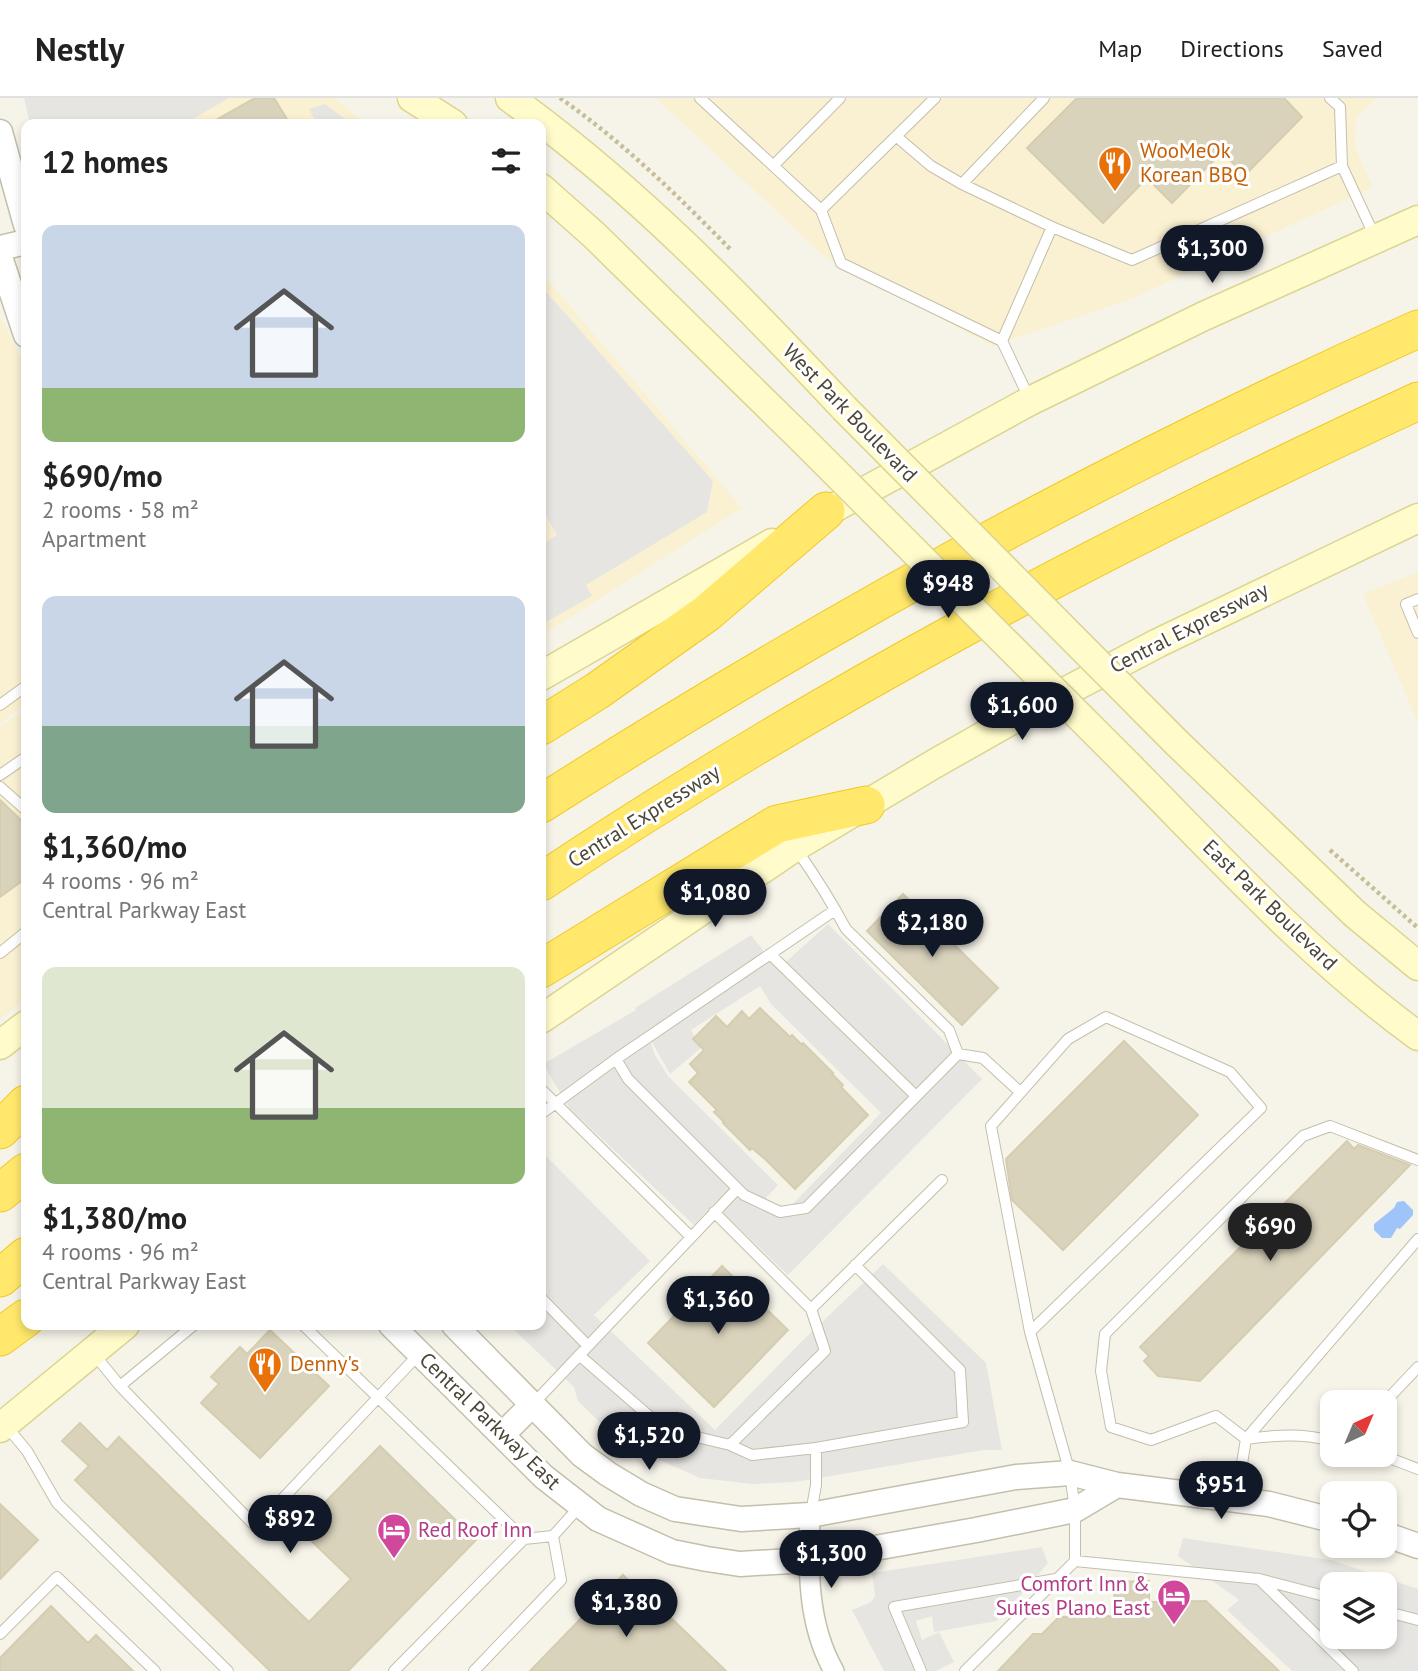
<!DOCTYPE html>
<html lang="en">
<head>
<meta charset="utf-8">
<style>
	body { margin:0; font-family:"PT Sans",sans-serif; background:#f6f6f6; color:#222; height:100vh; display:flex; flex-direction:column; font-size:26px; white-space:nowrap }
	* { box-sizing:border-box; margin:0 }
	p { font-size:23px; color:#767676 }
	.icon { flex:none; width:38px; height:38px; fill:none; stroke:currentColor; stroke-width:2; stroke-linecap:round; stroke-linejoin:round }
	.map { position:relative; flex:1; overflow:hidden }
	.panel { position:absolute; left:21px; top:21px; width:525px; height:1211px; display:flex; flex-direction:column; background:#fff; border-radius:14px; box-shadow:0 4px 10px #0003 }
	.panel>* { flex:none }
	.needle { width:46px; rotate:44deg }
	.controls { position:absolute; left:1320px; top:1292px; display:grid; gap:14px }
	.controls a { display:grid; place-items:center; width:77px; height:77px; border-radius:14px; background:#fff; box-shadow:0 4px 10px #0003; font-size:35px }
	.price { position:absolute; translate:-50% -60px; padding:0 16px; border-radius:24px; background:#111827; color:#fff; font-size:23px; line-height:46px; filter:drop-shadow(0 2px 4px #0008) }
	.price::after { content:''; position:absolute; left:50%; top:42px; width:21px; height:16px; margin-left:-10px; background:inherit; clip-path:polygon(0 0,100% 0,50% 100%) }
	.price.selected { background:#222; color:#fff }
	ul { padding:0; list-style:none }
	li { display:grid; align-content:center; gap:14px; height:371px; padding:0 21px }
	li span { display:grid; place-items:center; height:217px; border-radius:14px; color:#555 }
	li>.icon { margin-inline-start:auto }
	span .icon { width:126px; height:126px; fill:#fffc; stroke-width:1 }
	li b { font-size:30px }
	h2 { display:flex; justify-content:space-between; align-items:center; height:84px; padding:0 21px; font-size:30px }
	header { display:flex; align-items:center; gap:42px; box-sizing:border-box; height:98px; padding:0 35px; background:#fff; border-bottom:2px solid #e0e0e0 }
	header strong { font-size:33px }
	nav { display:flex; gap:38px; margin-inline-start:auto; font-size:24px }
	.map>svg:first-child { display:block }
	.commercial { fill:#faf0d2 }
	.parking { fill:#e7e5e1; fill-rule:evenodd }
	.water { fill:#9fc4f9 }
	.building { fill:#d9d3bc; stroke:#d5cdaf; stroke-width:2 }
	.lines { fill:none; stroke-linecap:round; stroke-linejoin:round }
	.service-casing { stroke:#c3bfaa; stroke-width:12 }
	.minor-casing { stroke:#c3bfaa; stroke-width:22 }
	.tertiary-casing { stroke:#c3bfaa; stroke-width:27 }
	.secondary-casing { stroke:#dbd593; stroke-width:31 }
	.motorway-casing { stroke:#f0c929; stroke-width:39 }
	.path { stroke:#c6be99; stroke-width:4.5; stroke-dasharray:3.5 3.5; stroke-linecap:butt }
	.service { stroke:#fff; stroke-width:10 }
	.minor { stroke:#fff; stroke-width:19 }
	.tertiary { stroke:#fff; stroke-width:24 }
	.secondary { stroke:#fffbca; stroke-width:28 }
	.motorway { stroke:#ffe86b; stroke-width:37 }
	.secondary-bridge-casing { stroke:#dbd593; stroke-width:31; stroke-linecap:butt }
	.secondary-bridge { stroke:#fffbca; stroke-width:28 }
	.labels { text-anchor:middle; stroke-width:6; stroke-linejoin:round; paint-order:stroke }
	.food-label { font-size:21px; fill:#c56008; stroke:#fff; text-anchor:start }
	.street-label { font-size:21px; fill:#4b4636; stroke:#fff }
	.hotel-label { font-size:21px; fill:#b23c85; stroke:#fff; text-anchor:start }
</style>
</head>
<body>
<header>
<strong>Nestly</strong>
<nav><a>Map</a><a>Directions</a><a>Saved</a></nav>
</header>
<div class="map">
<svg width="1418" height="1573" viewBox="0 0 1418 1573">
	<rect width="100%" height="100%" fill="#f6f4e9"/>
	<path class="commercial" d="M 25,0 L 335,0 L 366,26 L 32,26 Z
		M 656,0 L 1377,0 L 1356,19 L 1355,49 L 1373,89 L 1131,201 L 992,248 L 825,159 Z
		M 541,174 L 742,410 L 541,538 Z
		M 0,219 L 26,270 L 26,606 L 0,625 Z
		M 1418,474 L 1418,625 L 1363,496 Z
		M 26,610 L 26,901 L 0,921 L 0,629 Z"/>
	<path class="parking" d="M 24,0 L 229,0 L 184,26 L 30,26 Z
		M 325,6 L 352,26 L 317,26 L 309,11 Z
		M 541,188 L 713,383 L 707,414 L 586,487 L 592,498 L 541,527 L 541,447 L 557,437 L 541,410 Z
		M 828,826 L 982,981 L 788,1177 L 714,1106 L 694,1127 L 570,1011 L 543,966 L 636,912 L 635,910 L 751,837 L 778,871 ZM 760,888 L 771,906 L 881,1015 L 782,1117 L 765,1101 L 778,1087 L 668,978 L 655,957 L 648,937 L 670,976 L 701,950 L 691,932 Z
		M 541,1053 L 650,1163 L 594,1217 L 715,1332 L 802,1243 L 883,1166 L 986,1265 L 1002,1352 L 984,1352 L 795,1384 L 752,1386 L 700,1380 L 621,1345 L 578,1303 L 574,1289 L 509,1227 L 541,1227 Z
		M 1183,1440 L 1331,1462 L 1418,1491 L 1418,1573 L 1292,1573 L 1227,1512 L 1239,1502 L 1178,1458 ZM 1332,1486 L 1384,1486 L 1384,1538 L 1332,1538 Z
		M 1042,1449 L 1048,1465 L 1010,1509 L 998,1508 L 997,1523 L 934,1534 L 932,1518 L 916,1523 L 922,1542 L 939,1534 L 954,1564 L 936,1573 L 884,1573 L 852,1512 L 871,1504 L 875,1498 L 872,1475 Z"/>
	<path class="water" d="M 1404,1103 L 1413,1112 L 1413,1117 L 1400,1131 L 1397,1130 L 1391,1140 L 1382,1140 L 1374,1132 L 1374,1126 L 1394,1110 L 1397,1104 Z"/>
	<path class="building" d="M 255,0 L 274,0 L 290,26 L 209,26 Z
		M 1077,0 L 1284,0 L 1302,19 L 1245,77 L 1222,54 L 1172,105 L 1147,80 L 1103,125 L 1027,50 Z
		M 0,702 L 26,727 L 26,780 L 0,799 Z
		M 903,796 L 998,890 L 962,927 L 867,833 Z
		M 760,910 L 790,939 L 792,937 L 802,947 L 803,945 L 833,975 L 832,976 L 843,987 L 841,989 L 868,1017 L 795,1091 L 765,1061 L 752,1050 L 750,1052 L 723,1025 L 724,1024 L 714,1014 L 717,1012 L 689,984 L 698,975 L 690,966 L 704,952 L 693,941 L 716,918 L 727,929 L 742,913 L 749,921 Z
		M 1124,943 L 1198,1017 L 1063,1152 L 1012,1102 L 1006,1061 Z
		M 1347,1043 L 1354,1051 L 1358,1047 L 1410,1067 L 1200,1283 L 1158,1278 L 1144,1263 L 1149,1258 L 1140,1249 Z
		M 722,1168 L 788,1232 L 714,1309 L 648,1245 Z
		M 270,1232 L 329,1288 L 260,1360 L 201,1305 L 219,1286 L 211,1279 L 240,1249 L 247,1256 Z
		M 80,1325 L 107,1352 L 119,1339 L 309,1524 L 351,1481 L 299,1431 L 380,1348 L 476,1442 L 348,1573 L 270,1573 L 75,1382 L 89,1368 L 62,1343 Z
		M 0,1406 L 38,1442 L 0,1481 Z
		M 623,1477 L 670,1523 L 672,1521 L 726,1573 L 530,1573 Z
		M 1149,1483 L 1149,1504 L 1206,1503 L 1279,1573 L 998,1573 L 1033,1536 L 1042,1536 L 1059,1519 L 1115,1518 L 1114,1484 Z
		M 51,1508 L 88,1545 L 96,1537 L 133,1573 L 0,1573 L 0,1560 Z"/>
	<g class="lines">
		<g class="service-casing">
			<path id="service" d="M 700,0 L 821,112 L 841,165 L 1002,243 L 1029,300
				M 1330,0 L 1340,9 L 1342,68 L 1375,139
				M 897,39 L 931,68 L 962,86 L 1052,129 L 1132,162 L 1342,68
				M 774,67 L 840,0
				M 962,86 L 1044,0
				M 821,112 L 935,0
				M 1002,243 L 1052,129
				M 1418,501 L 1406,506 L 1418,535
				M 0,607 L 26,588
				M 0,677 L 26,659
				M 0,689 L 26,712
				M 797,752 C 815,778 831,803 846,831 L 949,932 L 958,956 L 806,1110 L 780,1114 L 744,1097 L 628,981 L 616,961 L 835,812
				M 0,855 L 26,834
				M 770,856 L 916,998
				M 958,956 L 983,960 L 1020,994
				M 541,991 L 691,1139
				M 541,1016 L 616,961
				M 714,1114 L 811,1211 L 825,1253 L 730,1347 L 752,1357 L 816,1350 L 816,1387 L 811,1415
				M 541,1200 L 588,1248
				M 811,1211 L 942,1082
				M 194,1227 L 120,1288 L 256,1429 L 419,1256
				M 303,1227 L 524,1441 L 553,1438
				M 94,1256 L 120,1288
				M 579,1257 L 664,1331 L 730,1347
				M 1384,1305 L 1418,1269
				M 533,1306 L 737,1091
				M 7,1329 L 27,1353 L 57,1405 L 228,1573
				M 1332,1343 C 1303,1335 1276,1337 1246,1341 L 1216,1318 L 1151,1342 L 1111,1329 L 1101,1273 L 1105,1236 L 1303,1038 L 1330,1028 L 1418,1062
				M 816,1350 L 963,1324 L 960,1272 L 855,1167
				M 1379,1356 L 1418,1371
				M 1236,1402 L 1246,1341 L 1418,1141
				M 1075,1463 L 1259,1481 L 1332,1500
				M 1259,1481 L 1353,1573
				M 1384,1513 L 1418,1522
				M 0,1536 L 57,1479 L 155,1573
				M 394,1573 L 524,1441
				M 474,1573 L 561,1482 L 553,1438 L 580,1408
				M 921,1573 L 894,1509 L 1056,1481
				M 965,1573 L 1075,1463 L 1075,1412 L 1070,1375 L 1030,1234 L 1261,1010 L 1230,974 L 1106,919 L 1068,941 L 991,1028 L 1030,1234"/>
		</g>
		<g class="minor-casing">
			<path id="minor" d="M 810,1417 C 808,1470 807,1526 834,1573"/>
		</g>
		<g class="tertiary-casing">
			<path id="tertiary" d="M 0,34 L 26,127
				M 0,150 L 26,144
				M 0,159 L 26,237
				M 391,1227 L 544,1379 L 598,1421 L 672,1454 L 707,1461 L 740,1466 L 808,1462 L 976,1432 L 1075,1412 L 1117,1387
				M 454,1227 L 582,1357 L 608,1376 L 641,1396 L 675,1411 L 741,1421 L 810,1417 L 1016,1379 L 1070,1375 L 1117,1387 L 1269,1406 L 1332,1422
				M 502,1337 L 532,1307
				M 1384,1436 L 1418,1448"/>
		</g>
		<g class="secondary-casing">
			<path id="secondary" d="M 412,0 L 453,26
				M 510,0 C 636,91 738,197 844,310
				M 541,90 L 594,137 L 802,341
				M 810,423 L 1030,303 L 1204,218 L 1418,122
				M 541,578 L 772,445
				M 1177,645 L 1355,816 L 1418,868
				M 1129,668 C 1221,761 1312,861 1418,938
				M 541,921 L 795,749 L 934,666 L 1017,619 L 1158,545 L 1418,420
				M 0,947 L 26,927
				M 0,1330 L 125,1227"/>
		</g>
		<g class="motorway-casing">
			<path id="motorway" d="M 541,628 L 597,593 L 707,515 L 826,413
				M 541,706 C 822,527 1113,367 1418,231
				M 541,784 C 819,598 1115,443 1418,303
				M 541,871 L 777,726 L 866,707
				M 0,1032 L 26,1006
				M 0,1095 L 26,1074
				M 0,1180 L 26,1158
				M 0,1239 L 26,1220"/>
		</g>
		<path class="path" d="M 560,0 C 623,44 679,99 732,153
			M 1330,752 L 1418,830"/>
		<use href="#service" class="service"/>
		<use href="#minor" class="minor"/>
		<use href="#tertiary" class="tertiary"/>
		<use href="#secondary" class="secondary"/>
		<use href="#motorway" class="motorway"/>
		<g class="secondary-bridge-casing">
			<path id="secondary-bridge" d="M 844,310 L 1177,645
				M 802,341 L 1129,668"/>
		</g>
		<use href="#secondary-bridge" class="secondary-bridge"/>
	</g>
	<defs>
		<g id="restaurant-pin" transform="scale(1.75)"><path d="M0 17L-7.5 6A9.5 9.5 0 1 1 7.5 6Z" fill="#e8710a" stroke="#fff"/><path d="M-5-6h1v4h1v-4h1v4h1v-4h1v5L-1.5 .5V6h-2V.5L-5-1ZM5-6V6H3V1.5H1.5Q1.5-4 5-6Z" fill="#fff"/></g>
		<g id="hotel-pin" transform="scale(1.75)"><path d="M0 17L-7.5 6A9.5 9.5 0 1 1 7.5 6Z" fill="#d1479c" stroke="#fff"/><path d="M-6-4.5h1.5V1H6V5H4.5V3h-9V5H-6ZM-4 0a1.8 1.8 0 1 1 3.6 0ZM.5 0V-2.5h3Q6-2.5 6 0Z" fill="#fff"/></g>
	</defs>
	<g fill-rule="evenodd">
		<use href="#restaurant-pin" x="1115" y="65"/>
		<use href="#restaurant-pin" x="265" y="1266"/>
		<use href="#hotel-pin" x="394" y="1432"/>
		<use href="#hotel-pin" x="1174" y="1498"/>
	</g>
	<g class="labels">
		<g class="food-label">
			<text x="1140" y="60">WooMeOk<tspan x="1140" dy="24">Korean BBQ</tspan></text>
			<text x="290" y="1273">Denny's</text>
		</g>
		<g class="street-label">
			<text transform="translate(850 315) rotate(46)" y="7">West Park Boulevard</text>
			<text transform="translate(1189 530) rotate(-27)" y="7">Central Expressway</text>
			<text transform="translate(644 718) rotate(-32)" y="7">Central Expressway</text>
			<text transform="translate(1270 807) rotate(44)" y="7">East Park Boulevard</text>
			<text transform="translate(490 1323) rotate(44)" y="7">Central Parkway East</text>
		</g>
		<g class="hotel-label">
			<text x="418" y="1439">Red Roof Inn</text>
			<text x="1150" y="1493" text-anchor="end">Comfort Inn &amp;<tspan x="1150" dy="24">Suites Plano East</tspan></text>
		</g>
	</g>
</svg>
<div class="controls">
<a><svg class="needle" viewBox="-14 -14 28 28"><path d="M0-13l5 13h-10z" fill="#e53935"/><path d="M0 13l5-13h-10z" fill="#767676"/></svg></a>
<a><svg class="icon" aria-label="locate" viewBox="0 0 24 24"><circle cx="12" cy="12" r="6"/><path d="M12 2v4M12 18v4M2 12h4M18 12h4"/></svg></a>
<a><svg class="icon" aria-label="layers" viewBox="0 0 24 24"><path d="M12 4l9 5-9 5-9-5zM3 14l9 5 9-5"/></svg></a>
</div>
<b class="price" style="left:1212px;top:187px">$1,300</b>
<b class="price" style="left:948px;top:522px">$948</b>
<b class="price" style="left:1022px;top:644px">$1,600</b>
<b class="price" style="left:715px;top:831px">$1,080</b>
<b class="price" style="left:932px;top:861px">$2,180</b>
<b class="price selected" style="left:1270px;top:1165px">$690</b>
<b class="price" style="left:718px;top:1238px">$1,360</b>
<b class="price" style="left:649px;top:1374px">$1,520</b>
<b class="price" style="left:1221px;top:1423px">$951</b>
<b class="price" style="left:290px;top:1457px">$892</b>
<b class="price" style="left:831px;top:1492px">$1,300</b>
<b class="price" style="left:626px;top:1541px">$1,380</b>
<section class="panel">
<h2>12 homes<svg class="icon" aria-label="filters" viewBox="0 0 24 24"><path d="M4 7h16M4 17h16"/><circle cx="9" cy="7" r="2"/><circle cx="15" cy="17" r="2"/></svg></h2>
<ul>
<li><span style="background:linear-gradient(#c9d6e8 75%,#8fb573 0)"><svg class="icon" aria-label="home" viewBox="0 0 24 24"><path d="M3 11l9-7 9 7M6 9v11h12V9"/></svg></span><div><b>$690/mo</b><p>2 rooms · 58 m²</p><p>Apartment</p></div></li>
<li><span style="background:linear-gradient(#c9d6e8 60%,#7fa58c 0)"><svg class="icon" aria-label="home" viewBox="0 0 24 24"><path d="M3 11l9-7 9 7M6 9v11h12V9"/></svg></span><div><b>$1,360/mo</b><p>4 rooms · 96 m²</p><p>Central Parkway East</p></div></li>
<li><span style="background:linear-gradient(#dfe7d0 65%,#8fb573 0)"><svg class="icon" aria-label="home" viewBox="0 0 24 24"><path d="M3 11l9-7 9 7M6 9v11h12V9"/></svg></span><div><b>$1,380/mo</b><p>4 rooms · 96 m²</p><p>Central Parkway East</p></div></li>
</ul>
</section>
</div>
</body>
</html>
